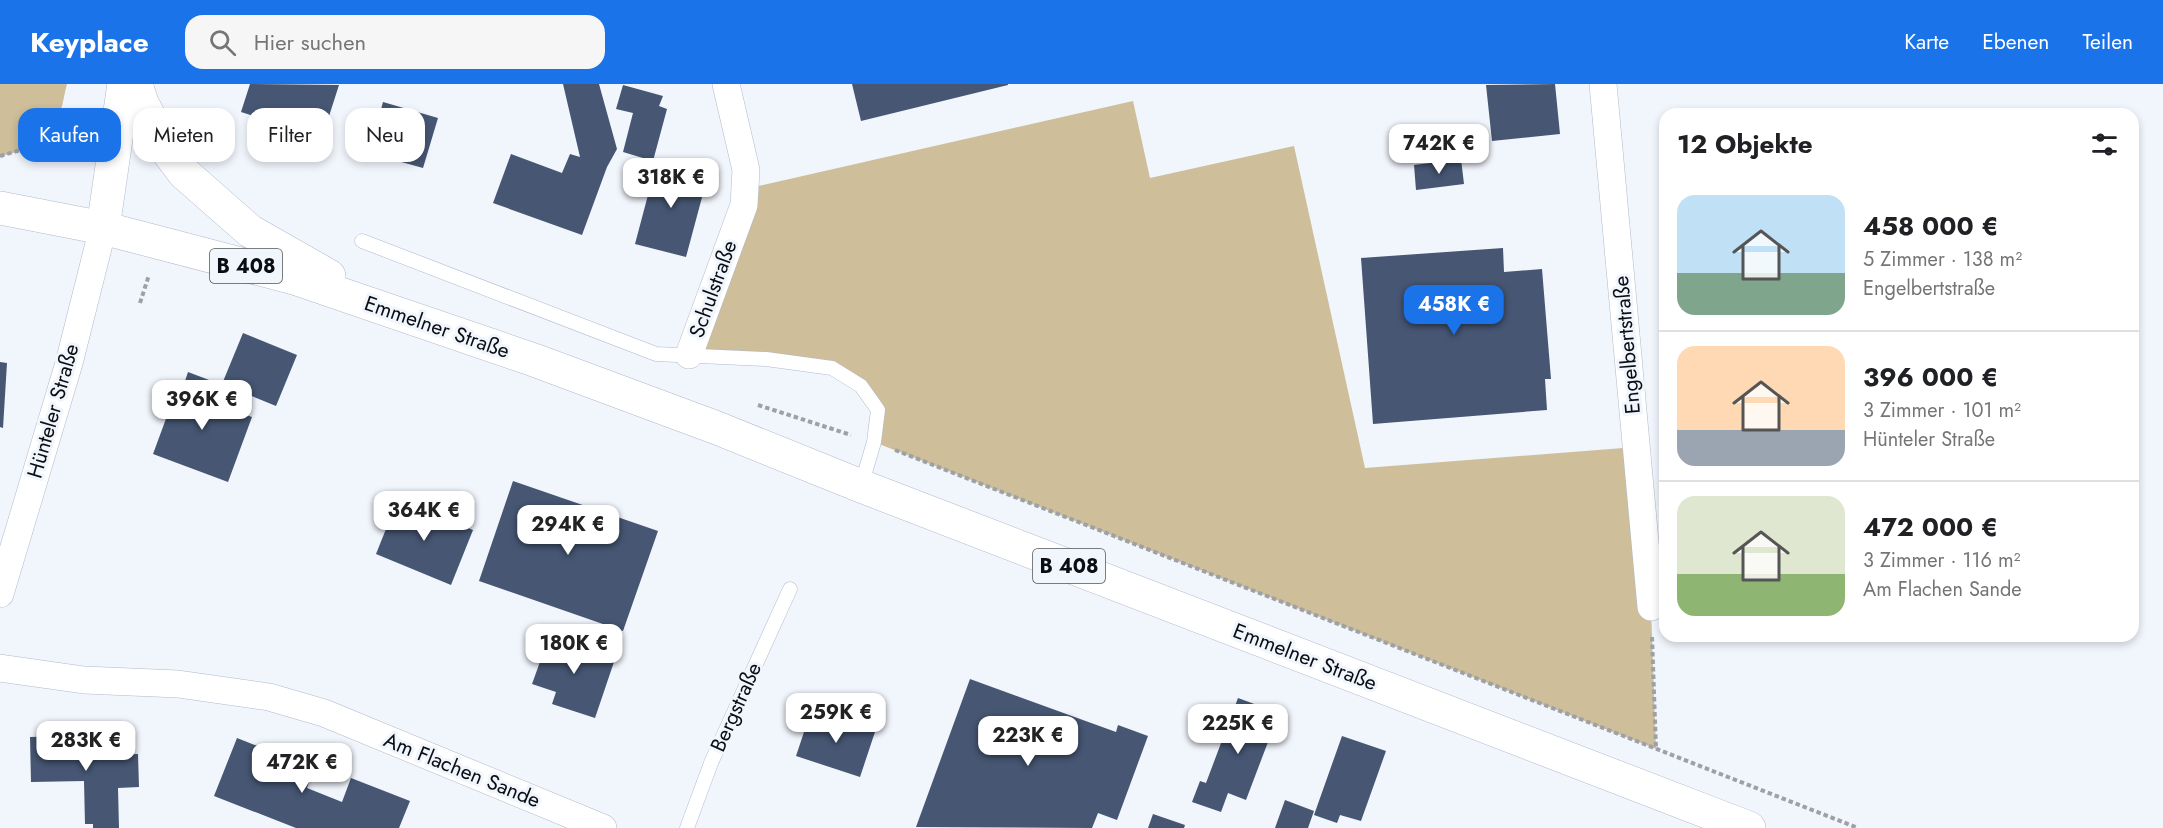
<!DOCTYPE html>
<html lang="de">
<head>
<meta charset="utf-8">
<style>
	body { margin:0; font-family:Jost,sans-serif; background:#f6f6f6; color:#202124; height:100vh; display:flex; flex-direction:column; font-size:22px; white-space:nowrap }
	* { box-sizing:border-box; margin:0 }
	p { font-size:20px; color:#757577 }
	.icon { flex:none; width:33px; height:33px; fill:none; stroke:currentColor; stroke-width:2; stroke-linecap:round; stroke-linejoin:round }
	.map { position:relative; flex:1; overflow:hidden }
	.details { position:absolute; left:1659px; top:24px; width:480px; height:534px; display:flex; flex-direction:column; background:#fff; border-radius:18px; box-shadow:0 3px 9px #0003 }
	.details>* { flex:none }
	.banner { position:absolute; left:18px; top:24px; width:570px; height:54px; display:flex; gap:12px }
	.price { position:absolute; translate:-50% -51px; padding:0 14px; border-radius:12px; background:#fff; color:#222; font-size:20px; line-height:39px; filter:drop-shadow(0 2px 3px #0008) }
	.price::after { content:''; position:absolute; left:50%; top:36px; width:18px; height:14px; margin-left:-9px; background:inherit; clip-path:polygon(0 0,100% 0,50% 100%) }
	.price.selected { background:#1a73e8; color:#fff }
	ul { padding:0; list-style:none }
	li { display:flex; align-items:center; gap:18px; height:150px; padding:0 18px }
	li+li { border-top:2px solid #e0e0e0 }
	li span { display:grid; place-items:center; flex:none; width:168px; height:120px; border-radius:18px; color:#555 }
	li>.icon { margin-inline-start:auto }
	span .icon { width:72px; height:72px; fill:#fffc; stroke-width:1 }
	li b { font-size:26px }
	h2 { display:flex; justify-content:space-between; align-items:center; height:72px; padding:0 18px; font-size:26px }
	.tag { padding:0 21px; border-radius:18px; background:#fff; box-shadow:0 3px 9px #0003; font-size:21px; line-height:54px }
	.tag.selected { background:#1a73e8; color:#fff }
	header { display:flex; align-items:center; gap:36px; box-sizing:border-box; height:84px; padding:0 30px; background:#1a73e8; color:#fff }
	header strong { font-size:28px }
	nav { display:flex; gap:33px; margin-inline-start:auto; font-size:21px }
	.search { width:420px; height:54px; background:#f6f6f6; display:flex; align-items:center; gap:15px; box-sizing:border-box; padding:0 21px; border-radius:18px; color:#757577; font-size:22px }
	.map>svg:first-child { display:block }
	.forest { fill:#cebe99 }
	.building { fill:#465673 }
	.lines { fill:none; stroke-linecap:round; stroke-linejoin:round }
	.service-casing { stroke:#b1bacc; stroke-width:15 }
	.minor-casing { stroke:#b1bacc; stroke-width:28 }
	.tertiary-casing { stroke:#b1bacc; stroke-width:34 }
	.primary-casing { stroke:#b1bacc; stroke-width:34 }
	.path { stroke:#9da1a7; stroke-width:4; stroke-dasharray:4.5 3; stroke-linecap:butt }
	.service { stroke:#fff; stroke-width:14 }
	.minor { stroke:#fff; stroke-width:27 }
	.tertiary { stroke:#fff; stroke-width:33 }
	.primary { stroke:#fff; stroke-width:33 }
	.labels { text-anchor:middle; stroke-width:6; stroke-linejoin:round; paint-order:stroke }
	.shield { fill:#f1f5fc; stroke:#4f5359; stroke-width:1.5 }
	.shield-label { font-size:20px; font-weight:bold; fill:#0a0d13 }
	.street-label { font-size:21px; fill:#0a0d13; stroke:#f1f5fc }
</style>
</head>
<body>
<header>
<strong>Keyplace</strong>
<div class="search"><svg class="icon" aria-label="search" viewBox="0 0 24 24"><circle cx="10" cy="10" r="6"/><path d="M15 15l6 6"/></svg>Hier suchen</div>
<nav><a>Karte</a><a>Ebenen</a><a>Teilen</a></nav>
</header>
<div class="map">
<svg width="2163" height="744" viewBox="0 0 2163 744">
	<rect width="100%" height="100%" fill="#f1f5fc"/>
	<path class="forest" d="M 0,0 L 67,0 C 64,10 63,24 58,32 C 46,53 24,69 0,72 Z
		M 1133,17 L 1150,94 L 1294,62 L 1365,384 L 1636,363 L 1651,523 L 1656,665 L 874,358 L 878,326 L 832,284 L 689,271 L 745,105 Z"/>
	<path class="building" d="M 250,0 L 339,1 L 322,54 L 241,28 Z
		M 563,0 L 599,0 L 617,65 L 607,83 L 582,151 L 493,119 L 511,70 L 562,89 L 570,70 L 580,73 Z
		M 852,0 L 1008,0 L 1008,1 L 861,37 Z
		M 1555,0 L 1560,50 L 1492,57 L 1486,1 Z
		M 623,1 L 663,12 L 659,22 L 667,25 L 653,77 L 623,68 L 633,29 L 616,25 Z
		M 383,18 L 438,34 L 423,84 L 369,69 Z
		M 1461,75 L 1464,100 L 1416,106 L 1414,81 Z
		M 657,77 L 708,91 L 686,173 L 635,160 Z
		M 1503,164 L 1504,188 L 1542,185 L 1551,295 L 1545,295 L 1547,326 L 1373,340 L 1361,174 Z
		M 243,249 L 297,271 L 276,322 L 222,300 Z
		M 0,278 L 7,279 L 3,344 L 0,343 Z
		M 188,288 L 217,299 L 210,318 L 252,333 L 228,398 L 153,370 L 174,313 L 179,315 Z
		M 513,397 L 658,447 L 623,547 L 479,497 Z
		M 398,415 L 473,446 L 451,501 L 376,470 Z
		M 550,550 L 616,572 L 595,634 L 552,620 L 556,608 L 532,600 Z
		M 970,595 L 1116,648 L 1118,641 L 1148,652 L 1117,736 L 1098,729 L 1092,744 L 916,743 Z
		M 1238,614 L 1279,629 L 1246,716 L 1228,709 L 1221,728 L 1192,718 L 1200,697 L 1206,699 Z
		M 811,627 L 875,648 L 860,693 L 796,672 Z
		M 110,651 L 110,671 L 138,670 L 139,703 L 118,704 L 119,744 L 93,744 L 93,740 L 85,740 L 84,697 L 31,698 L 30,653 Z
		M 1342,652 L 1386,667 L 1361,737 L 1340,731 L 1337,739 L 1314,731 Z
		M 237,654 L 314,684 L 307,704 L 342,718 L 351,694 L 410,717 L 399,744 L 296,744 L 214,712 Z
		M 1285,716 L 1314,727 L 1308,744 L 1275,744 Z
		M 1153,730 L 1185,741 L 1184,744 L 1148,744 Z"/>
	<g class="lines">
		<g class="service-casing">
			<path id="service" d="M 362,157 L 656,270 L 766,275 L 832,284 L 861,302 L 878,326 L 874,358 L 861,402
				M 687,744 L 711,679 L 790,505"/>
		</g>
		<g class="minor-casing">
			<path id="minor" d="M 1603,0 L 1651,523
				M 689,271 L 744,121 L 746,86 L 726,0
				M 0,510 L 69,279 L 103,144
				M 0,584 L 84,596 L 178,600 L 269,613 L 324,629 L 603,744"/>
		</g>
		<g class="tertiary-casing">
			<path id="tertiary" d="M 103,144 L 124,0"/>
		</g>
		<g class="primary-casing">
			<path id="primary" d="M 136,0 L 142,19 L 169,69 L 184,89 L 250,147 L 329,192
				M 0,124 L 103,144 L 294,194 L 534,276 L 717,344 L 861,402 L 1749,744"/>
		</g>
		<path class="path" d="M 0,72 L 24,65 L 39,55 L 81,68
			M 140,219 L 149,191
			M 758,321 L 851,351
			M 895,366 L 1858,744
			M 1652,553 L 1656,665"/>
		<use href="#service" class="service"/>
		<use href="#minor" class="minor"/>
		<use href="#tertiary" class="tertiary"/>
		<use href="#primary" class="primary"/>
	</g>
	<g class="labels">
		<g class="shield">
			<rect x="210" y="165" width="72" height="34" rx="4.5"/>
			<rect x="1033" y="465" width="72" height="34" rx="4.5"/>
		</g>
		<g class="shield-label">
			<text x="246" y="189">B 408</text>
			<text x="1069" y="489">B 408</text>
		</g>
		<g class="street-label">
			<text transform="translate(713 205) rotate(-70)" y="7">Schulstraße</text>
			<text transform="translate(437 243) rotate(19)" y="7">Emmelner Straße</text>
			<text transform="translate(1627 261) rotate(-95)" y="7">Engelbertstraße</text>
			<text transform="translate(53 327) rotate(-74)" y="7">Hünteler Straße</text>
			<text transform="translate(1305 573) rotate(21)" y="7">Emmelner Straße</text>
			<text transform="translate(736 623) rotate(-66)" y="7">Bergstraße</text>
			<text transform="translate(462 686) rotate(22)" y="7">Am Flachen Sande</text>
		</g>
	</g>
</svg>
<b class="price" style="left:1439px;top:91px">742K €</b>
<b class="price" style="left:671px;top:125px">318K €</b>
<b class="price selected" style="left:1454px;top:252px">458K €</b>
<b class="price" style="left:202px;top:347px">396K €</b>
<b class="price" style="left:424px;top:458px">364K €</b>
<b class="price" style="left:568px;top:472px">294K €</b>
<b class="price" style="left:574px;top:591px">180K €</b>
<b class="price" style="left:836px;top:660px">259K €</b>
<b class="price" style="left:1238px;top:671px">225K €</b>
<b class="price" style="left:1028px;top:683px">223K €</b>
<b class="price" style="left:86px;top:688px">283K €</b>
<b class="price" style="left:302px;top:710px">472K €</b>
<div class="banner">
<a class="tag selected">Kaufen</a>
<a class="tag">Mieten</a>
<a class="tag">Filter</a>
<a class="tag">Neu</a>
</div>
<section class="details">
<h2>12 Objekte<svg class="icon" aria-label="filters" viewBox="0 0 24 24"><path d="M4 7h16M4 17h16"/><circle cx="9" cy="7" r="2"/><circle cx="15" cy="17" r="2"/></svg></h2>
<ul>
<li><span style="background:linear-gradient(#bfe0f5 65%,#7fa58c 0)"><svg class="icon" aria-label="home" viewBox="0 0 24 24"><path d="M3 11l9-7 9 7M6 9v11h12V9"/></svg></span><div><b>458 000 €</b><p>5 Zimmer · 138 m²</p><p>Engelbertstraße</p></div></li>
<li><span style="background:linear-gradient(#ffd9b3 70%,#9aa5b1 0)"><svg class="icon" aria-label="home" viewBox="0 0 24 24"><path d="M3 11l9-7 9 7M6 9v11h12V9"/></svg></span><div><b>396 000 €</b><p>3 Zimmer · 101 m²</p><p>Hünteler Straße</p></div></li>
<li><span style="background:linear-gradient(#dfe7d0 65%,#8fb573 0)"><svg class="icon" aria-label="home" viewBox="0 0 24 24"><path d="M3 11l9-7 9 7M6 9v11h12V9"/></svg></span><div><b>472 000 €</b><p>3 Zimmer · 116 m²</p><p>Am Flachen Sande</p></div></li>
</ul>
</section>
</div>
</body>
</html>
